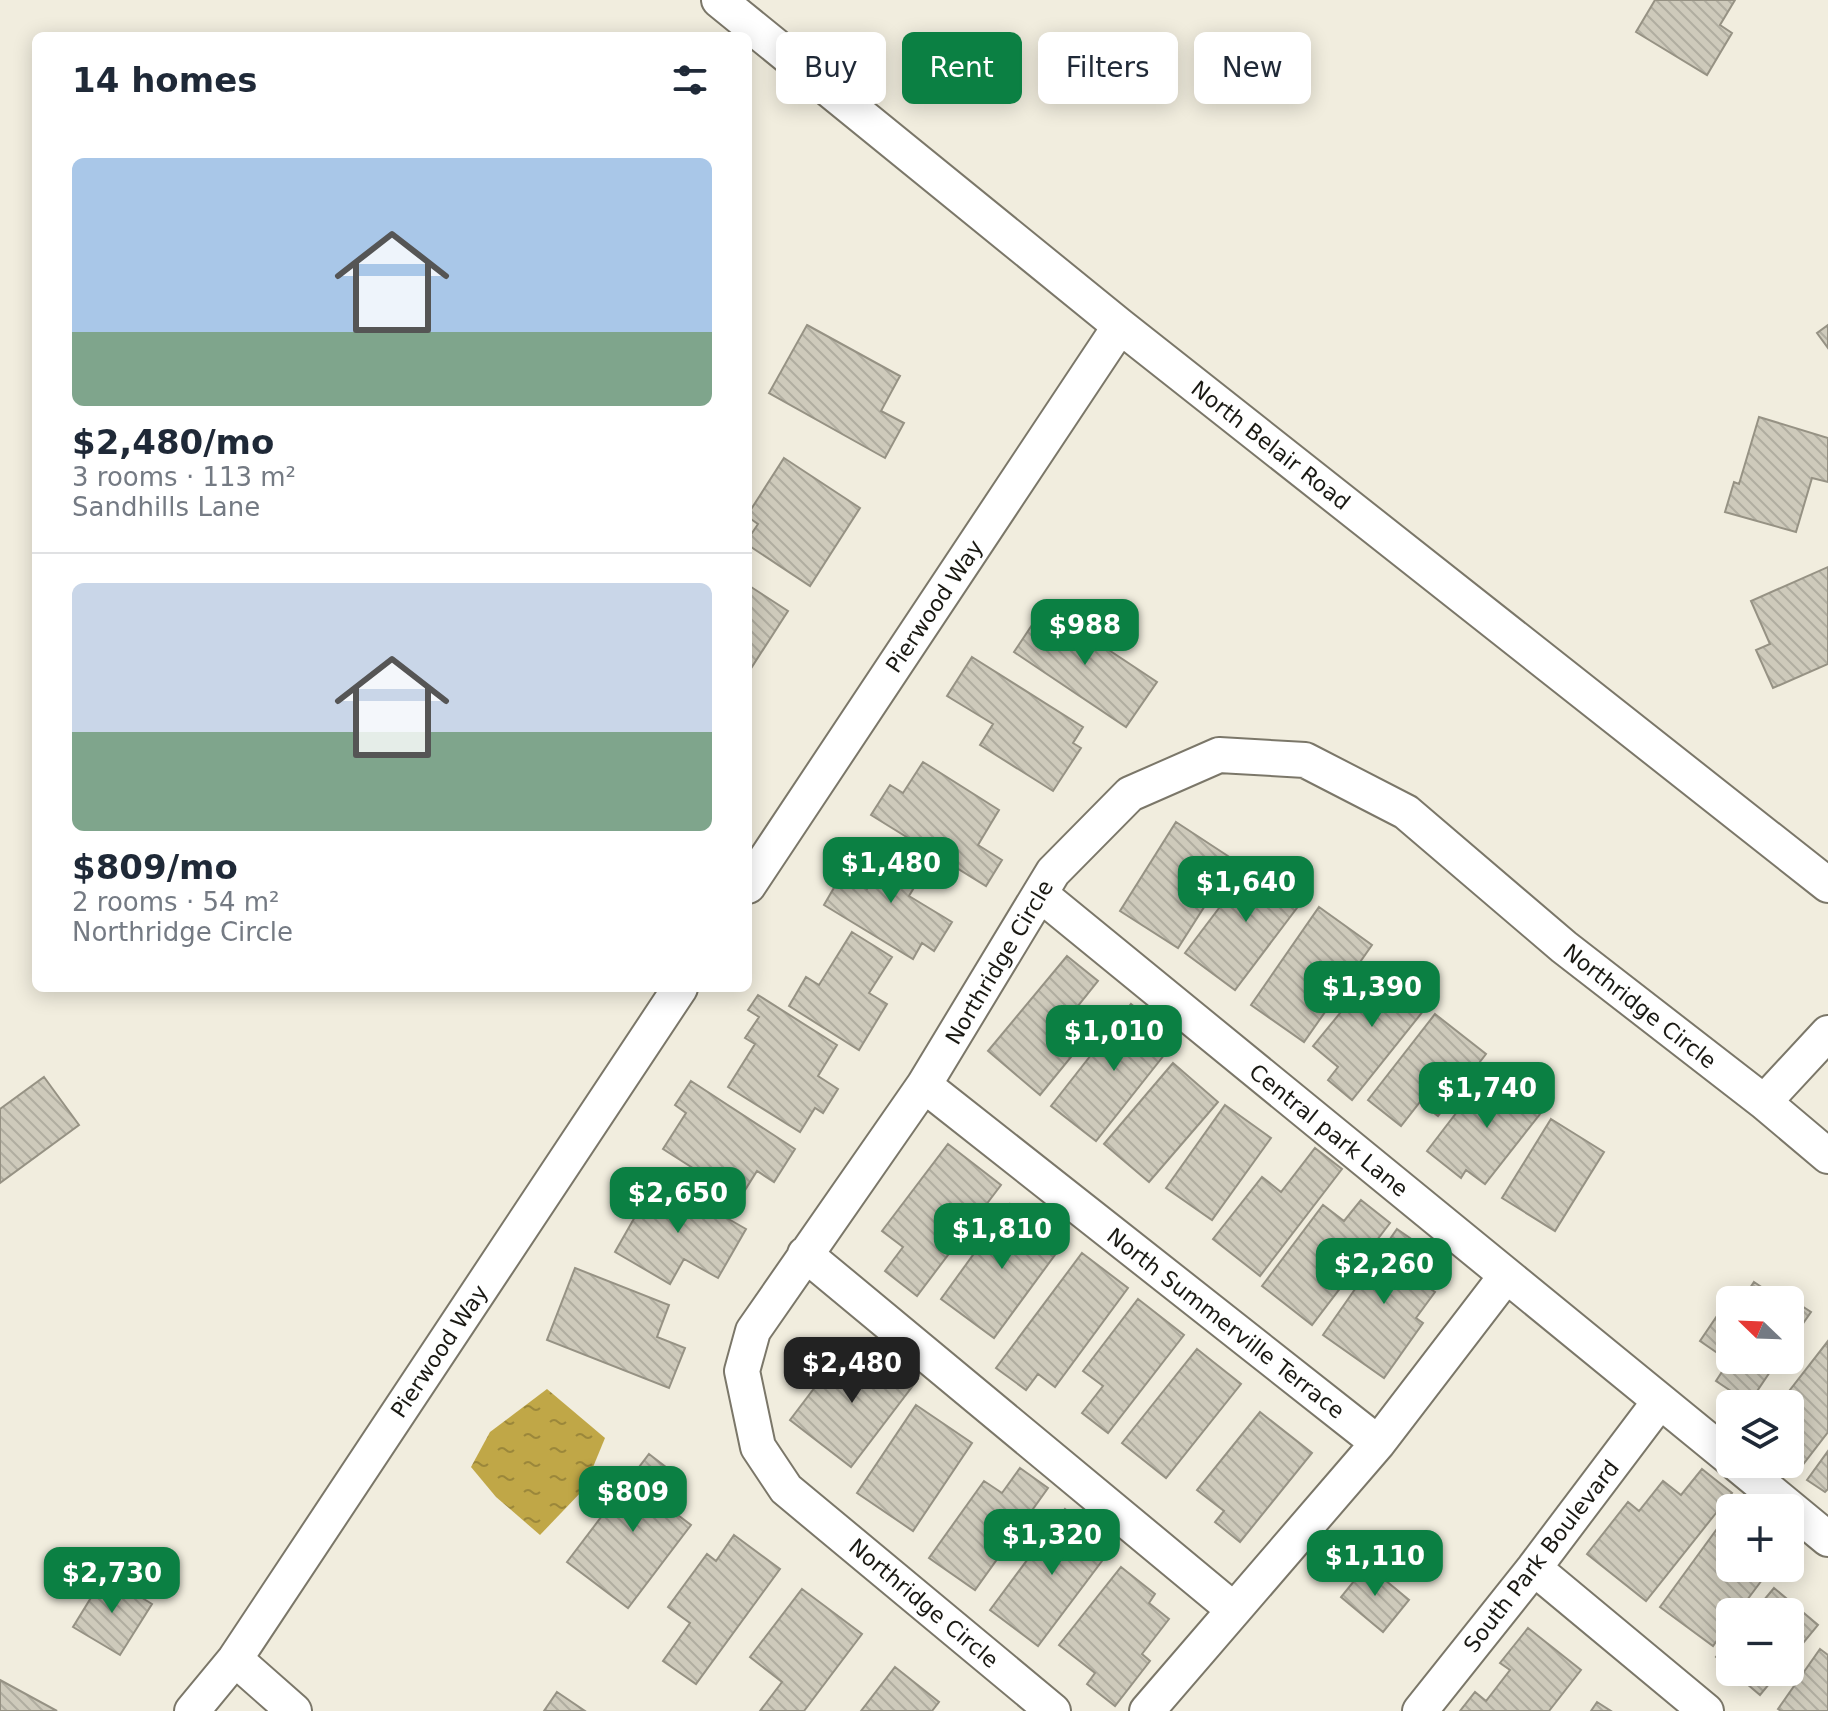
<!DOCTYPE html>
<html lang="en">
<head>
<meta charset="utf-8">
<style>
	body { margin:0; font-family:"DejaVu Sans",sans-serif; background:#f6f6f7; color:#1f2937; height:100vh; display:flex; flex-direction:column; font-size:30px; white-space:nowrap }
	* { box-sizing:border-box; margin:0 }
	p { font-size:26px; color:#747a83 }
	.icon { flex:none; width:44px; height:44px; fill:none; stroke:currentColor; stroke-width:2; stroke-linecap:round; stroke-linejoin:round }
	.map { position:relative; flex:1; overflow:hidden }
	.details { position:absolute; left:32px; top:32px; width:720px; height:960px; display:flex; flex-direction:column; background:#fff; border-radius:12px; box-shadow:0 4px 20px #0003 }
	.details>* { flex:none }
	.guide { position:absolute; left:776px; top:32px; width:760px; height:72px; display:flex; gap:16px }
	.needle { width:52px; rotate:293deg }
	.tools { position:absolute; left:1716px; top:1286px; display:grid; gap:16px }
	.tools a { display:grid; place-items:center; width:88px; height:88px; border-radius:12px; background:#fff; box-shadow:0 4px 20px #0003; font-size:40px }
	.price { position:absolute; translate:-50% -68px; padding:0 18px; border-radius:16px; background:#0b8043; color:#fff; font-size:26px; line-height:52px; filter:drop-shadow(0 2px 4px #0008) }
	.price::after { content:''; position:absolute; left:50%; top:48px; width:24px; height:18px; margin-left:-12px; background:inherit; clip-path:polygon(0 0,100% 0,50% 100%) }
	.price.active { background:#222; color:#fff }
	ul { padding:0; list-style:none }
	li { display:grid; align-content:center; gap:16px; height:424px; padding:0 40px }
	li+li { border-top:2px solid #e0e1e3 }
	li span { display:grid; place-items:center; height:248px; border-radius:12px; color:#555 }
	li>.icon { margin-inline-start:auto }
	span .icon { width:144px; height:144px; fill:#fffc; stroke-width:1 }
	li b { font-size:34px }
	h2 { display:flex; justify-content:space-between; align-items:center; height:96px; padding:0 40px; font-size:34px }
	.pill { padding:0 28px; border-radius:12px; background:#fff; box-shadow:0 4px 20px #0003; font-size:28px; line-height:72px }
	.pill.active { background:#0b8043; color:#fff }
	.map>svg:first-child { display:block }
	.water { fill:url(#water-ripples) }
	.building { fill:url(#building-back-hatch); stroke:#969284; stroke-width:2 }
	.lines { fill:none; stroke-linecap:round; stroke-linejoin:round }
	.minor-casing { stroke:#7b7769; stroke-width:38 }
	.minor { stroke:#fff; stroke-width:34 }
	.labels { text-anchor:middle; stroke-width:7; stroke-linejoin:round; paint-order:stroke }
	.street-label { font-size:22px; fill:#1a1913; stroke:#fff }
</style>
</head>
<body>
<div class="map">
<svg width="1828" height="1711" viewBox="0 0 1828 1711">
	<defs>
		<pattern id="water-ripples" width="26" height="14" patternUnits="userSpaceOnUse" patternTransform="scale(2)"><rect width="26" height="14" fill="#c0a747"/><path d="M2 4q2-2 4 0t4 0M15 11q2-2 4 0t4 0" fill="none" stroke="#9b873a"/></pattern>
		<pattern id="building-back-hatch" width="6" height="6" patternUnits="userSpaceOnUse" patternTransform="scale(2)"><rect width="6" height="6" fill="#cecabb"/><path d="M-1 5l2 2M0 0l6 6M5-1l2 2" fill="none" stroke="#b0ada0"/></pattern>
	</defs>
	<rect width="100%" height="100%" fill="#f1edde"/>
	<path class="water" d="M 547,1389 L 605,1438 L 584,1489 L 540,1535 L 496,1497 L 471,1467 L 490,1432 Z"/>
	<path class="building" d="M 1655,0 L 1735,0 L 1720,25 L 1732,33 L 1707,75 L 1636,32 Z
		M 807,325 L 900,376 L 881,411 L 904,423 L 885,458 L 769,393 Z
		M 1828,325 L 1828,348 L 1817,333 Z
		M 1759,417 L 1828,438 L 1828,482 L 1812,478 L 1796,532 L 1725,512 L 1734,482 L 1739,484 Z
		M 784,458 L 860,508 L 810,586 L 748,545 L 748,539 L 758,524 L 748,517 L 748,514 Z
		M 1828,567 L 1828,664 L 1773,688 L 1756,650 L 1770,644 L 1751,601 Z
		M 748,585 L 788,611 L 748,673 Z
		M 1044,607 L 1157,682 L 1126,727 L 1014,652 Z
		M 972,657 L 1083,727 L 1073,743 L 1081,748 L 1053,791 L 980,745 L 993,724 L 947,696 Z
		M 923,762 L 999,810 L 978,845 L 1002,860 L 986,886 L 871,815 L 890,785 L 903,793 Z
		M 1176,822 L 1234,860 L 1178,948 L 1120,911 Z
		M 894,844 L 928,864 L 909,896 L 952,922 L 934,951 L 922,943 L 913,959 L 824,905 L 842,874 L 867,889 Z
		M 1257,858 L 1306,896 L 1235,990 L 1185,953 Z
		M 1319,907 L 1372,945 L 1304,1042 L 1251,1005 Z
		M 852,932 L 892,957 L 869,993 L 887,1004 L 859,1050 L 789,1006 L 806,977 L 819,985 Z
		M 1067,956 L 1098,981 L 1077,1007 L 1098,1024 L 1040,1095 L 988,1051 Z
		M 1402,968 L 1436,995 L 1352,1100 L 1328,1080 L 1338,1067 L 1313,1046 L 1368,979 L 1383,991 Z
		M 758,995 L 837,1045 L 818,1076 L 838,1089 L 823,1113 L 815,1108 L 800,1132 L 728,1087 L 755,1044 L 745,1038 L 759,1017 L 748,1010 Z
		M 1131,1004 L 1176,1040 L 1096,1141 L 1051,1106 Z
		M 1435,1014 L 1486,1054 L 1438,1116 L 1420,1102 L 1401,1126 L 1368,1100 Z
		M 1173,1063 L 1218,1102 L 1149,1182 L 1104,1144 Z
		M 44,1077 L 79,1125 L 0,1183 L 0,1109 Z
		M 1515,1078 L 1548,1104 L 1485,1184 L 1466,1170 L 1461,1178 L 1427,1151 L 1480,1082 L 1500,1098 Z
		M 691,1081 L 795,1149 L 774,1182 L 757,1171 L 740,1198 L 663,1149 L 686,1113 L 675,1105 Z
		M 1225,1105 L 1271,1138 L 1212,1220 L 1166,1188 Z
		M 1551,1119 L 1604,1152 L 1555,1231 L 1502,1198 Z
		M 948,1144 L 1001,1185 L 917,1296 L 885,1271 L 903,1247 L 882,1231 Z
		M 1315,1148 L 1342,1169 L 1260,1276 L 1213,1239 L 1262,1177 L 1281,1192 Z
		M 657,1178 L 746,1229 L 718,1278 L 684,1259 L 670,1284 L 615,1252 Z
		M 1361,1200 L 1390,1223 L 1312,1325 L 1262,1286 L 1323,1205 L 1344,1221 Z
		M 1010,1204 L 1063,1244 L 994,1338 L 941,1299 Z
		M 1397,1229 L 1433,1254 L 1416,1279 L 1435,1292 L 1416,1318 L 1423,1323 L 1384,1378 L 1323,1335 Z
		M 1082,1253 L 1128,1288 L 1055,1387 L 1038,1374 L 1026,1390 L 996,1368 Z
		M 575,1268 L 669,1305 L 657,1337 L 685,1348 L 669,1388 L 547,1340 Z
		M 1754,1282 L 1781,1300 L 1742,1300 Z
		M 1788,1297 L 1811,1312 L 1790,1342 L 1790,1300 L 1786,1300 Z
		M 1138,1299 L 1184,1335 L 1108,1433 L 1082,1413 L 1103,1386 L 1083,1371 Z
		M 1719,1313 L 1729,1320 L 1730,1318 L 1730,1360 L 1778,1360 L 1749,1403 L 1716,1381 L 1729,1361 L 1700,1341 Z
		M 1828,1341 L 1828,1432 L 1798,1471 L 1790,1464 L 1790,1404 L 1779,1404 Z
		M 844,1349 L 879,1376 L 891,1359 L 918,1379 L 851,1467 L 790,1420 Z
		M 1197,1349 L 1241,1384 L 1166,1478 L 1122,1443 Z
		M 916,1405 L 972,1443 L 913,1531 L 857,1493 Z
		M 1260,1412 L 1312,1453 L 1240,1542 L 1215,1522 L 1224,1511 L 1197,1490 Z
		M 1828,1451 L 1828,1489 L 1825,1492 L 1807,1480 Z
		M 649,1454 L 684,1481 L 666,1506 L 691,1525 L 628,1608 L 567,1562 Z
		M 1020,1468 L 1048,1488 L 975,1590 L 929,1558 L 984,1481 L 1002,1493 Z
		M 1702,1469 L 1732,1493 L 1646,1601 L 1587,1554 L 1628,1502 L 1639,1511 L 1663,1481 L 1681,1495 Z
		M 1065,1509 L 1114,1545 L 1038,1646 L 990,1610 Z
		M 1730,1511 L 1730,1568 L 1763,1568 L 1768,1572 L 1738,1612 L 1730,1612 L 1730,1622 L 1713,1646 L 1660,1607 Z
		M 734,1535 L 780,1569 L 696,1684 L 663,1661 L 690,1623 L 668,1607 L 707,1554 L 716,1561 Z
		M 1367,1565 L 1409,1600 L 1383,1632 L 1341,1597 Z
		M 1121,1567 L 1155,1594 L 1149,1603 L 1169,1619 L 1142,1654 L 1150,1661 L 1115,1706 L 1087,1684 L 1095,1673 L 1059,1645 Z
		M 105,1575 L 152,1604 L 120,1655 L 73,1627 Z
		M 1774,1588 L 1818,1625 L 1790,1659 L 1790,1612 L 1754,1612 Z
		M 802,1589 L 862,1634 L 804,1711 L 760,1711 L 782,1682 L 750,1657 Z
		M 1528,1628 L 1581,1670 L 1549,1711 L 1460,1711 L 1475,1692 L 1486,1701 L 1510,1670 L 1500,1663 Z
		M 1730,1641 L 1730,1669 L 1716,1657 Z
		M 1820,1649 L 1828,1655 L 1828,1711 L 1781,1711 L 1778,1709 Z
		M 895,1667 L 939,1702 L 932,1711 L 861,1711 Z
		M 1733,1672 L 1779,1672 L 1760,1695 Z
		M 0,1680 L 57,1711 L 0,1711 Z
		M 557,1692 L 585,1711 L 544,1711 Z
		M 1597,1702 L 1611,1711 L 1591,1711 Z"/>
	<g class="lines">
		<g class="minor-casing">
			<path id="minor" d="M 719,0 L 1120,326 L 1828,885
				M 748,886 L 1120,326
				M 1040,894 L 1730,1458
				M 924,1085 L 1378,1443
				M 1764,1102 L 1828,1033
				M 805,1254 L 1234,1610
				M 1737,1464 L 1828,1539
				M 1534,1568 L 1706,1711
				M 235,1659 L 294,1711
				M 192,1711 L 235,1659 L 680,988
				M 1053,1711 L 786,1489 L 758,1447 L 742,1371 L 753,1331 L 924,1085 L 1053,872 L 1130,794 L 1219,755 L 1305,760 L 1406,812 L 1564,947 L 1764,1102 L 1828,1156
				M 1147,1711 L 1378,1443 L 1506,1276
				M 1420,1711 L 1534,1568 L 1660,1401"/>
		</g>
		<use href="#minor" class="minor"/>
	</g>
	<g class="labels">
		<g class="street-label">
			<text transform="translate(1271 445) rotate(38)" y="8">North Belair Road</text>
			<text transform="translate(934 606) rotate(-56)" y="8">Pierwood Way</text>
			<text transform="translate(999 962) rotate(-59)" y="8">Northridge Circle</text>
			<text transform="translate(1640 1006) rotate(38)" y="8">Northridge Circle</text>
			<text transform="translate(1329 1130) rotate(39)" y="8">Central park Lane</text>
			<text transform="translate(1226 1323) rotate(38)" y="8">North Summerville Terrace</text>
			<text transform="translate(439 1351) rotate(-56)" y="8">Pierwood Way</text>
			<text transform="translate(1541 1556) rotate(-52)" y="8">South Park Boulevard</text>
			<text transform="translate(924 1603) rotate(40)" y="8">Northridge Circle</text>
		</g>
	</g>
</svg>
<div class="tools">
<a><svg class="needle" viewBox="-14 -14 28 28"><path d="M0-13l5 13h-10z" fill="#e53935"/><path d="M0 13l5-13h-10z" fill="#747a83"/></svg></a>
<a><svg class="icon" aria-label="layers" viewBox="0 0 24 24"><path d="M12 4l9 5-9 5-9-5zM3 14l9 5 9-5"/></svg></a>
<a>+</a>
<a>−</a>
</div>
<b class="price" style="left:1085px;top:667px">$988</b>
<b class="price" style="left:891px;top:905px">$1,480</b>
<b class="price" style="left:1246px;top:924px">$1,640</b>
<b class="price" style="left:1372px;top:1029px">$1,390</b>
<b class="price" style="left:1114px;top:1073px">$1,010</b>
<b class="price" style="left:1487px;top:1130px">$1,740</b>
<b class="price" style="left:678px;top:1235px">$2,650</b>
<b class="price" style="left:1002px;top:1271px">$1,810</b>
<b class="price" style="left:1384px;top:1306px">$2,260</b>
<b class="price active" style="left:852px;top:1405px">$2,480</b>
<b class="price" style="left:633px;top:1534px">$809</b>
<b class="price" style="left:1052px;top:1577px">$1,320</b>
<b class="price" style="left:1375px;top:1598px">$1,110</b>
<b class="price" style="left:112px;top:1615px">$2,730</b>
<div class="guide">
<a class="pill">Buy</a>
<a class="pill active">Rent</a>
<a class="pill">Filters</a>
<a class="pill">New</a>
</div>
<section class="details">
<h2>14 homes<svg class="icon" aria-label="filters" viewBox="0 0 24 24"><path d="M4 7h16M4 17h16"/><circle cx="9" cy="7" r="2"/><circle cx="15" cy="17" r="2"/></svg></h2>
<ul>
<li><span style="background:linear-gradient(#a9c7e8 70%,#7fa58c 0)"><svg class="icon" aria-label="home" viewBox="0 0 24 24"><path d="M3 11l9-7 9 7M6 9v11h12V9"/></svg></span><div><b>$2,480/mo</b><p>3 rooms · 113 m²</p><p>Sandhills Lane</p></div></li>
<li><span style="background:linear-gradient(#c9d6e8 60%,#7fa58c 0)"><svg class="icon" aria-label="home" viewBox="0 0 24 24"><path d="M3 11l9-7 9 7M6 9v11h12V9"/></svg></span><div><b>$809/mo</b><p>2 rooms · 54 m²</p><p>Northridge Circle</p></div></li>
</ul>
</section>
</div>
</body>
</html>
